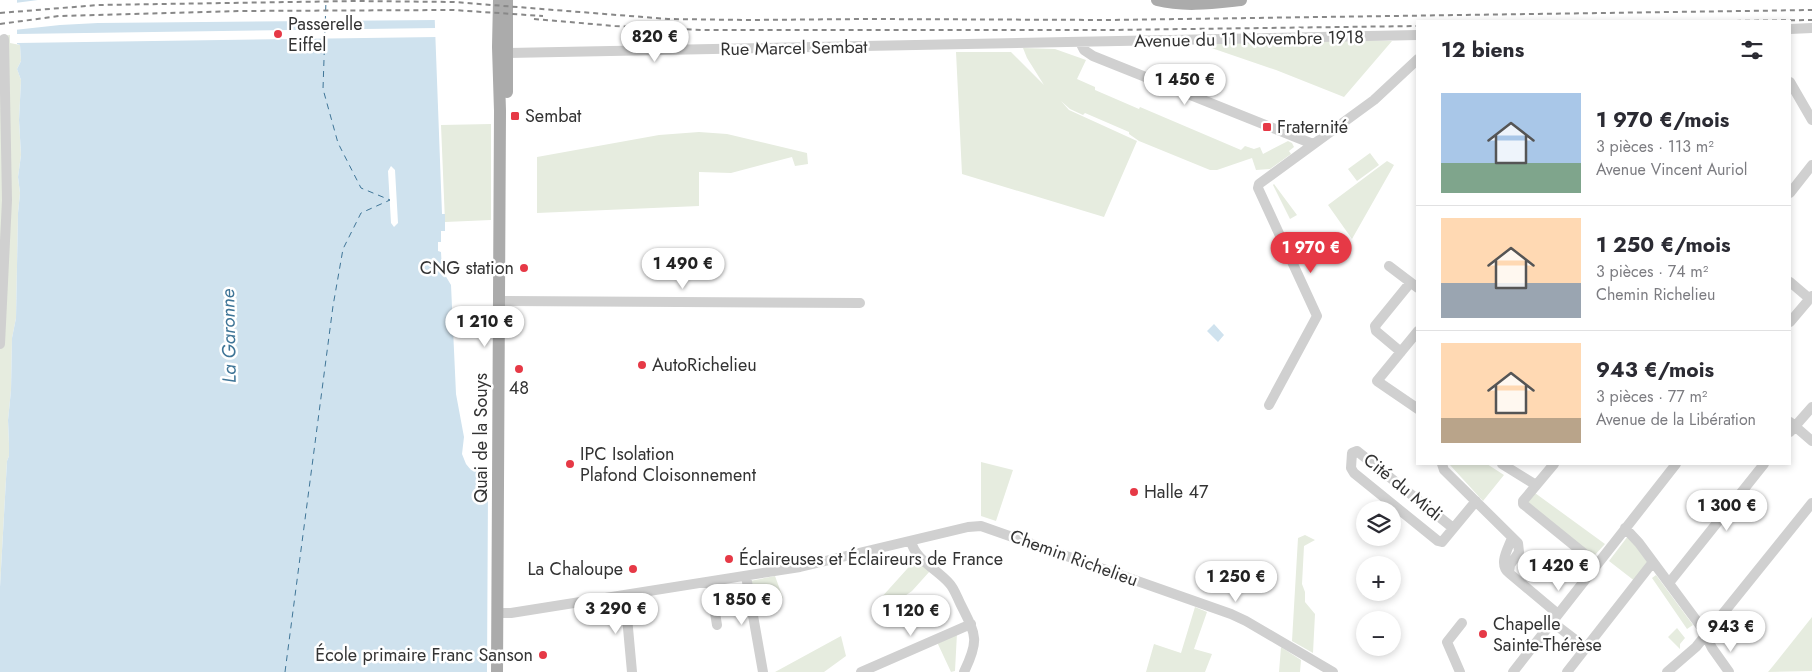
<!DOCTYPE html>
<html lang="fr">
<head>
<meta charset="utf-8">
<style>
	body { margin:0; font-family:Jost,sans-serif; background:#f7f7f7; color:#2b2b33; height:100vh; display:flex; flex-direction:column; font-size:19px; white-space:nowrap }
	* { box-sizing:border-box; margin:0 }
	p { font-size:16px; color:#7c7c81 }
	.icon { flex:none; width:28px; height:28px; fill:none; stroke:currentColor; stroke-width:2; stroke-linecap:round; stroke-linejoin:round }
	.map { position:relative; flex:1; overflow:hidden }
	.details { position:absolute; left:1416px; top:20px; width:375px; height:445px; display:flex; flex-direction:column; background:#fff; border-radius:0px; box-shadow:0 2px 8px #0003 }
	.details>* { flex:none }
	.controls { position:absolute; left:1356px; top:501px; display:grid; gap:10px }
	.controls a { display:grid; place-items:center; width:45px; height:45px; border-radius:50%; background:#fff; box-shadow:0 2px 8px #0003; font-size:25px }
	.price { position:absolute; translate:-50% -42px; padding:0 11px; border-radius:18px; background:#fff; color:#222; font-size:16px; line-height:32px; filter:drop-shadow(0 1px 2px #0008) }
	.price::after { content:''; position:absolute; left:50%; top:30px; width:15px; height:11px; margin-left:-8px; background:inherit; clip-path:polygon(0 0,100% 0,50% 100%) }
	.price.on { background:#e63946; color:#fff }
	ul { padding:0; list-style:none }
	li { display:flex; align-items:center; gap:15px; height:125px; padding:0 25px }
	li+li { border-top:1px solid #e1e1e2 }
	li span { display:grid; place-items:center; flex:none; width:140px; height:100px; border-radius:0px; color:#555 }
	li>.icon { margin-inline-start:auto }
	span .icon { width:60px; height:60px; fill:#fffc; stroke-width:1 }
	li b { font-size:21px }
	h2 { display:flex; justify-content:space-between; align-items:center; height:60px; padding:0 25px; font-size:21px }
	.map>svg:first-child { display:block }
	.green { fill:#e6ecdf }
	.water { fill:#cfe2ee }
	.pier { fill:#fff }
	.lines { fill:none; stroke-linecap:round; stroke-linejoin:round }
	.ferry { stroke:#3f7597; stroke-width:1; stroke-dasharray:6 5; stroke-linecap:butt }
	.minor { stroke:#d0d0d0; stroke-width:10 }
	.major { stroke:#ababab; stroke-width:12 }
	.rail { stroke:#888; stroke-width:2; stroke-dasharray:5 4; stroke-linecap:butt }
	.poi-dot { fill:#e63946; stroke:#fff; stroke-width:2 }
	.labels { text-anchor:middle; stroke-width:5; stroke-linejoin:round; paint-order:stroke }
	.poi-label { font-size:18px; fill:#333; stroke:#fff; text-anchor:start }
	.street-label { font-size:18px; fill:#333; stroke:#fff }
	.water-label { font-size:19px; font-style:italic; fill:#3f7597; stroke:#fff }
</style>
</head>
<body>
<div class="map">
<svg width="1812" height="672" viewBox="0 0 1812 672">
	<rect width="100%" height="100%" fill="#fff"/>
	<path class="green" d="M 10,35 L 10,43 L 20,45 L 21,61 L 17,69 L 21,80 L 19,120 L 21,155 L 18,177 L 20,193 L 18,213 L 16,318 L 12,338 L 11,390 L 8,420 L 9,444 L 9,456 L 7,461 L 0,587 L 0,36 Z
		M 1343,40 L 1392,41 L 1344,97 L 1276,70 L 1194,42 Z
		M 1023,48 L 1055,49 L 1086,60 L 1077,79 L 1095,87 L 1095,90 L 1139,109 L 1140,107 L 1241,150 L 1245,146 L 1254,149 L 1260,147 L 1263,154 L 1288,141 L 1292,143 L 1294,147 L 1289,151 L 1291,154 L 1270,169 L 1256,170 L 1252,158 L 1217,170 L 1210,170 L 1139,141 L 1129,134 L 1129,132 L 1085,113 L 1083,115 L 1070,109 L 1061,101 L 1069,110 L 1137,141 L 1104,217 L 962,174 L 956,52 L 1011,52 L 1044,85 L 1027,58 Z
		M 491,124 L 491,220 L 445,222 L 441,125 Z
		M 699,132 L 727,134 L 807,153 L 808,164 L 795,166 L 792,157 L 731,173 L 699,172 L 699,206 L 537,213 L 537,157 L 659,135 Z
		M 1370,153 L 1379,165 L 1357,181 L 1348,169 Z
		M 1387,161 L 1394,165 L 1352,239 L 1328,205 Z
		M 1274,184 L 1297,215 L 1290,219 L 1273,185 Z
		M 981,462 L 1013,470 L 996,521 L 981,516 Z
		M 1451,464 L 1487,464 L 1504,475 L 1483,501 L 1450,465 Z
		M 1535,493 L 1605,544 L 1594,556 L 1527,502 Z
		M 1305,535 L 1315,540 L 1304,546 L 1302,584 L 1305,592 L 1305,602 L 1315,614 L 1313,653 L 1292,641 L 1298,538 Z
		M 1628,536 L 1652,561 L 1636,582 L 1609,561 Z
		M 916,559 L 930,571 L 912,591 L 883,611 L 880,599 Z
		M 1656,575 L 1693,625 L 1687,629 L 1652,578 Z
		M 775,576 L 783,598 L 771,603 L 769,600 L 754,604 L 750,581 Z
		M 1195,607 L 1207,612 L 1194,649 L 1212,654 L 1205,672 L 1146,672 L 1154,644 L 1181,653 Z
		M 1812,617 L 1812,671 L 1768,672 L 1773,666 Z
		M 1677,628 L 1685,638 L 1680,644 L 1680,649 L 1668,637 Z
		M 957,633 L 955,671 L 951,672 L 937,642 Z
		M 841,636 L 846,656 L 824,672 L 775,672 Z
		M 1281,647 L 1301,660 L 1300,672 L 1279,672 Z"/>
	<path class="water" d="M 17,0 L 434,0 L 442,214 L 445,214 L 445,231 L 441,231 L 441,242 L 438,242 L 438,251 L 441,252 L 442,270 L 451,285 L 456,394 L 464,437 L 462,454 L 466,464 L 471,470 L 485,473 L 485,483 L 488,489 L 487,672 L 0,672 L 0,587 L 7,461 L 9,456 L 9,444 L 8,420 L 11,390 L 12,338 L 16,318 L 18,213 L 20,193 L 18,177 L 21,155 L 19,120 L 21,80 L 17,69 L 21,61 L 20,45 L 17,44 Z
		M 1214,324 L 1224,335 L 1218,342 L 1207,331 Z"/>
	<path class="pier" d="M 38,0 L 437,0 L 437,20 L 98,23 L 60,25 L 14,30 L 15,3 Z
		M 437,28 L 438,37 L 17,43 L 17,34 Z
		M 391,166 L 395,170 L 398,223 L 394,227 L 391,223 L 388,171 Z"/>
	<g class="lines">
		<path class="ferry" d="M 285,672 L 333,306 L 343,249 L 361,213 L 390,200 L 361,188 L 338,143 L 323,89 L 326,0"/>
		<path class="minor" d="M 1790,29 L 1812,28
			M 1080,42 L 1084,50 L 1093,56 L 1313,144
			M 508,53 L 1418,35
			M 1790,82 L 1812,120
			M 1790,193 L 1812,165
			M 1389,266 L 1418,288
			M 1790,282 L 1810,299
			M 499,301 L 860,303
			M 1790,322 L 1812,296
			M 1418,331 L 1377,381 L 1418,409
			M 0,344 L 7,200 L 4,39
			M 1401,352 L 1376,331 L 1375,326 L 1410,283
			M 1269,405 L 1317,316 L 1258,188 L 1259,184 L 1374,100 L 1418,59
			M 1790,422 L 1812,441
			M 1790,432 L 1812,407
			M 1442,464 L 1444,470 L 1518,543 L 1519,552 L 1510,565 L 1509,573 L 1558,614
			M 1502,464 L 1536,485
			M 1554,464 L 1523,501 L 1523,504 L 1597,564
			M 1453,528 L 1357,451 L 1352,453 L 1351,468 L 1354,473 L 1438,541 L 1442,542 L 1476,501
			M 1625,528 L 1639,543 L 1702,628 L 1712,648 L 1729,672
			M 911,541 C 915,560 937,569 949,583 C 954,588 957,597 960,603 C 976,635 980,639 964,672
			M 1509,573 C 1498,564 1508,549 1512,538
			M 746,576 L 763,672
			M 710,582 L 717,625
			M 1669,583 L 1764,464
			M 625,595 L 632,672
			M 498,613 L 511,613 L 800,567 L 968,527 L 981,526 L 1231,614 L 1246,621 L 1333,672
			M 1552,622 L 1586,648
			M 861,672 L 971,624
			M 1460,672 L 1447,642 L 1462,623
			M 1513,672 L 1676,464
			M 1567,672 L 1653,562
			M 1667,672 L 1696,647 L 1812,503"/>
		<path class="major" d="M 1157,0 C 1185,7 1213,3 1241,0
			M 507,92 L 507,0
			M 497,672 L 500,111 L 498,47 L 499,0"/>
		<path class="rail" d="M 0,13 L 98,5 L 356,1 L 454,2 L 668,19 L 747,20 L 867,19 L 1110,20 L 1812,10
			M 534,19 L 615,26 L 703,30 L 1110,30 L 1418,26
			M 1727,21 L 1812,20
			M 0,24 L 59,16 L 238,11 L 453,10 L 543,16"/>
	</g>
	<g class="poi-dot">
		<circle cx="278" cy="34" r="5"/>
		<rect x="510" y="111" width="10" height="10" rx="2.5"/>
		<rect x="1262" y="122" width="10" height="10" rx="2.5"/>
		<circle cx="524" cy="268" r="5"/>
		<circle cx="642" cy="365" r="5"/>
		<circle cx="519" cy="369" r="5"/>
		<circle cx="570" cy="464" r="5"/>
		<circle cx="1134" cy="492" r="5"/>
		<circle cx="729" cy="559" r="5"/>
		<circle cx="633" cy="569" r="5"/>
		<circle cx="1483" cy="634" r="5"/>
		<circle cx="543" cy="655" r="5"/>
	</g>
	<g class="labels">
		<g class="poi-label">
			<text x="288" y="30">Passerelle<tspan x="288" dy="21">Eiffel</tspan></text>
			<text x="525" y="122">Sembat</text>
			<text x="1277" y="133">Fraternité</text>
			<text x="514" y="274" text-anchor="end">CNG station</text>
			<text x="652" y="371">AutoRichelieu</text>
			<text x="519" y="394" text-anchor="middle">48</text>
			<text x="580" y="460">IPC Isolation<tspan x="580" dy="21">Plafond Cloisonnement</tspan></text>
			<text x="1144" y="498">Halle 47</text>
			<text x="739" y="565">Éclaireuses et Éclaireurs de France</text>
			<text x="623" y="575" text-anchor="end">La Chaloupe</text>
			<text x="1493" y="630">Chapelle<tspan x="1493" dy="21">Sainte-Thérèse</tspan></text>
			<text x="533" y="661" text-anchor="end">École primaire Franc Sanson</text>
		</g>
		<g class="street-label">
			<text transform="translate(1249 39) rotate(-1)" y="6">Avenue du 11 Novembre 1918</text>
			<text transform="translate(794 48) rotate(-1)" y="6">Rue Marcel Sembat</text>
			<text transform="translate(481 438) rotate(-90)" y="6">Quai de la Souys</text>
			<text transform="translate(1403 487) rotate(39)" y="6">Cité du Midi</text>
			<text transform="translate(1074 558) rotate(20)" y="6">Chemin Richelieu</text>
		</g>
		<g class="water-label">
			<text transform="translate(228 336) rotate(-91)" y="7">La Garonne</text>
		</g>
	</g>
</svg>
<div class="controls">
<a><svg class="icon" aria-label="layers" viewBox="0 0 24 24"><path d="M12 4l9 5-9 5-9-5zM3 14l9 5 9-5"/></svg></a>
<a>+</a>
<a>−</a>
</div>
<b class="price" style="left:655px;top:63px">820 €</b>
<b class="price" style="left:1185px;top:106px">1 450 €</b>
<b class="price on" style="left:1311px;top:274px">1 970 €</b>
<b class="price" style="left:683px;top:290px">1 490 €</b>
<b class="price" style="left:485px;top:348px">1 210 €</b>
<b class="price" style="left:1727px;top:532px">1 300 €</b>
<b class="price" style="left:1559px;top:592px">1 420 €</b>
<b class="price" style="left:1236px;top:603px">1 250 €</b>
<b class="price" style="left:742px;top:626px">1 850 €</b>
<b class="price" style="left:616px;top:635px">3 290 €</b>
<b class="price" style="left:911px;top:637px">1 120 €</b>
<b class="price" style="left:1731px;top:653px">943 €</b>
<section class="details">
<h2>12 biens<svg class="icon" aria-label="filters" viewBox="0 0 24 24"><path d="M4 7h16M4 17h16"/><circle cx="9" cy="7" r="2"/><circle cx="15" cy="17" r="2"/></svg></h2>
<ul>
<li><span style="background:linear-gradient(#a9c7e8 70%,#7fa58c 0)"><svg class="icon" aria-label="home" viewBox="0 0 24 24"><path d="M3 11l9-7 9 7M6 9v11h12V9"/></svg></span><div><b>1 970 €/mois</b><p>3 pièces · 113 m²</p><p>Avenue Vincent Auriol</p></div></li>
<li><span style="background:linear-gradient(#ffd9b3 65%,#9aa5b1 0)"><svg class="icon" aria-label="home" viewBox="0 0 24 24"><path d="M3 11l9-7 9 7M6 9v11h12V9"/></svg></span><div><b>1 250 €/mois</b><p>3 pièces · 74 m²</p><p>Chemin Richelieu</p></div></li>
<li><span style="background:linear-gradient(#ffd9b3 75%,#b9a48a 0)"><svg class="icon" aria-label="home" viewBox="0 0 24 24"><path d="M3 11l9-7 9 7M6 9v11h12V9"/></svg></span><div><b>943 €/mois</b><p>3 pièces · 77 m²</p><p>Avenue de la Libération</p></div></li>
</ul>
</section>
</div>
</body>
</html>
